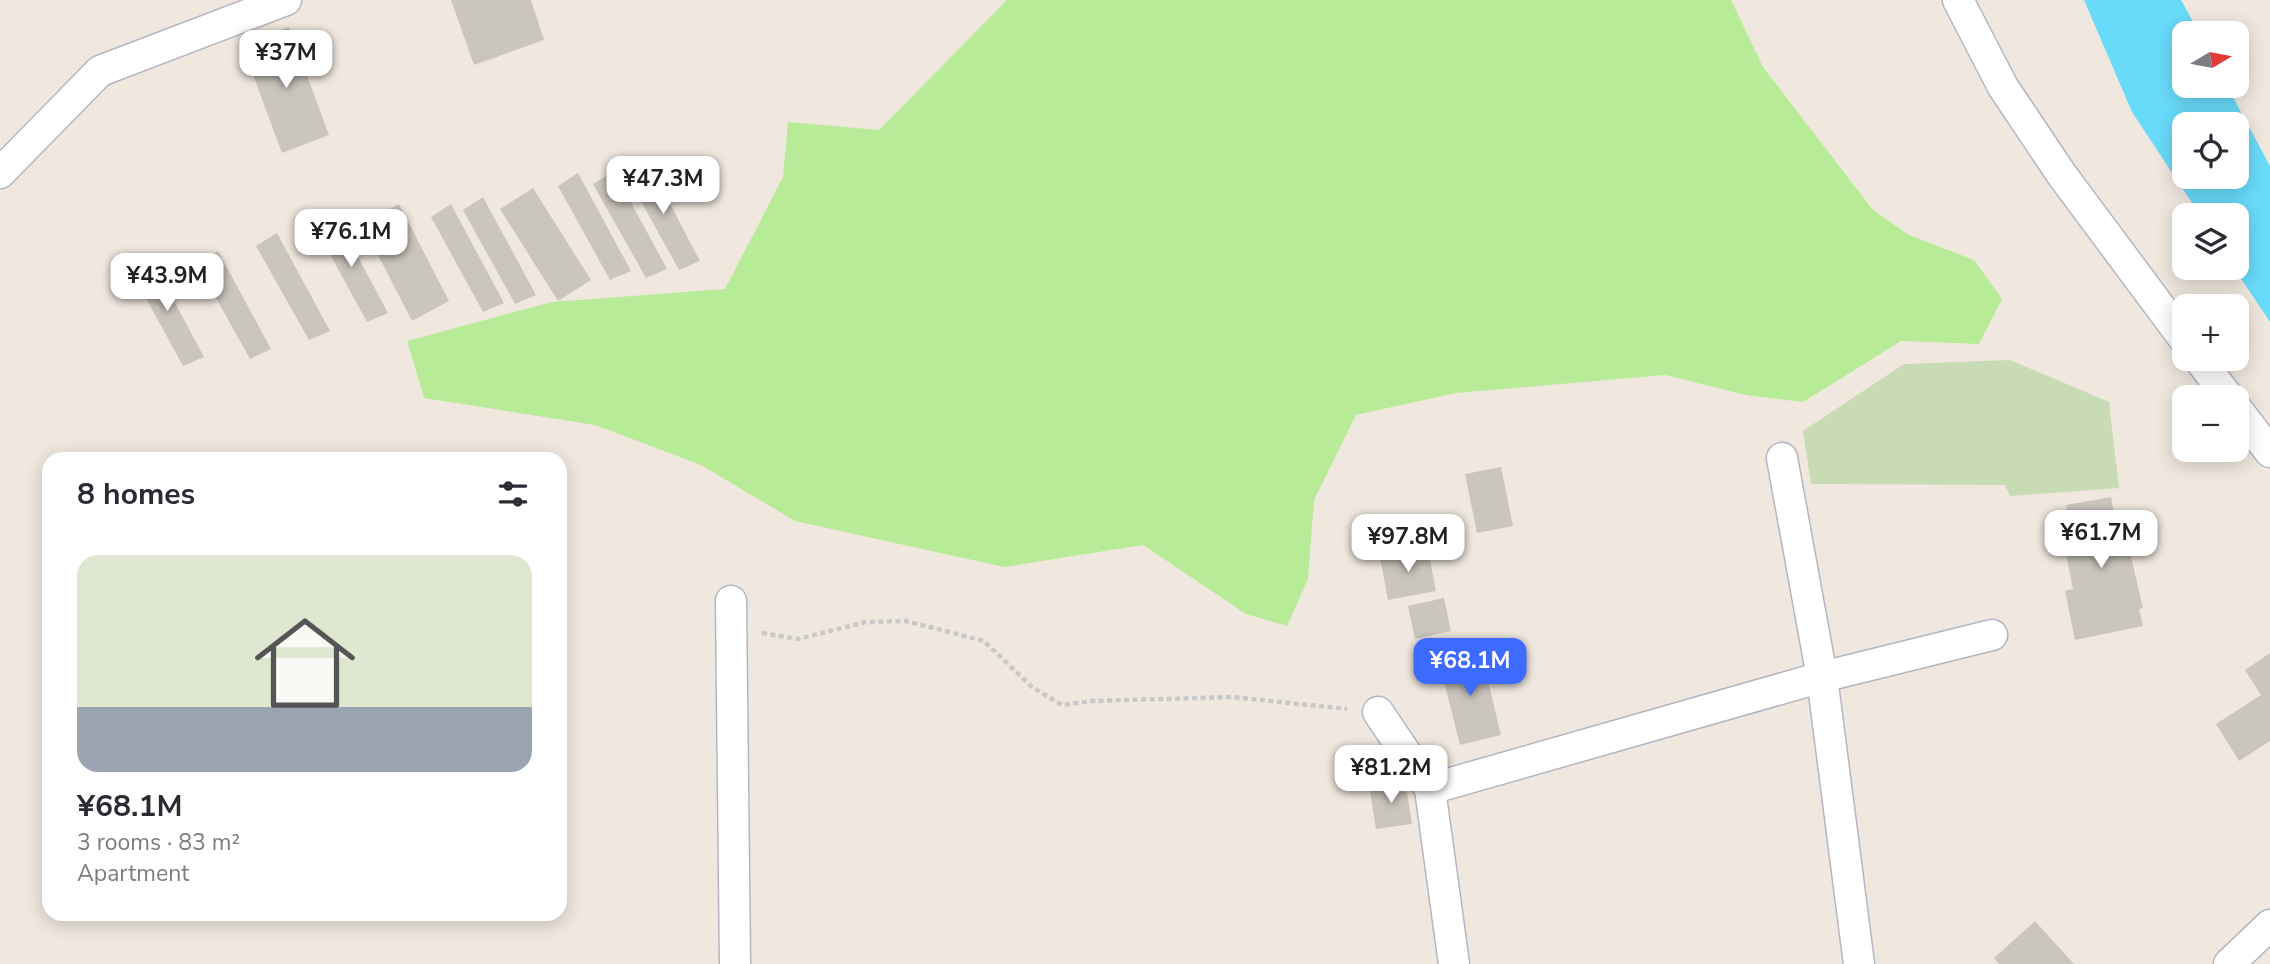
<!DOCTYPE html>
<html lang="en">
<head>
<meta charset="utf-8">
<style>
	body { margin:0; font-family:"Nunito Sans",sans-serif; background:#f2f2f3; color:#2b2b33; height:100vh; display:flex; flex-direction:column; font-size:26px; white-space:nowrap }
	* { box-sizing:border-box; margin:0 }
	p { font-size:23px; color:#7c7c81 }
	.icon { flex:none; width:38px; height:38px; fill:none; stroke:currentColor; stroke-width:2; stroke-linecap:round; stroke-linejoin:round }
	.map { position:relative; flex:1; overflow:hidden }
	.details { position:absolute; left:42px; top:452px; width:525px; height:469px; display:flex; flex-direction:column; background:#fff; border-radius:21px; box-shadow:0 4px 18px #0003 }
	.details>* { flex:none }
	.needle { width:46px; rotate:80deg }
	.fabs { position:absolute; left:2172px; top:21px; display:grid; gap:14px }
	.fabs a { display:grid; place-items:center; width:77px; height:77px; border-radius:14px; background:#fff; box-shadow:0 4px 18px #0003; font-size:35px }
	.price { position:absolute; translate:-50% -60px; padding:0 16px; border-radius:14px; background:#fff; color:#222; font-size:23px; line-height:46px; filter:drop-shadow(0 2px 4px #0008) }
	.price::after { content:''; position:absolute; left:50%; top:42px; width:21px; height:16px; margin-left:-10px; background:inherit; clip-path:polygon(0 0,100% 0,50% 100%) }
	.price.active { background:#3d6aff; color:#fff }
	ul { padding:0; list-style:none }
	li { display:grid; align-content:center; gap:14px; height:371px; padding:0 35px }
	li span { display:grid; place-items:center; height:217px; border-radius:21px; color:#555 }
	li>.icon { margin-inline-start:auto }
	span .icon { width:126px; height:126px; fill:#fffc; stroke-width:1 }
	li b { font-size:30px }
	h2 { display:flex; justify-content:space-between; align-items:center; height:84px; padding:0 35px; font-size:30px }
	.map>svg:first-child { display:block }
	.green { fill:#b8eb97 }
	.cemetery { fill:#c9dbb4 }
	.water { fill:#69dbfa; fill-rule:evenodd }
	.building { fill:#cbc6bd }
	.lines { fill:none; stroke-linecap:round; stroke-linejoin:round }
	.minor-casing { stroke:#b3b6c2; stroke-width:33 }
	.path { stroke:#c8c8c8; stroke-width:4.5; stroke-dasharray:5 3.5; stroke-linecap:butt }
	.minor { stroke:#fff; stroke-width:30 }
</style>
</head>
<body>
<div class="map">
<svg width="2270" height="964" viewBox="0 0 2270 964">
	<rect width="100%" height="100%" fill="#f0e8df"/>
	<path class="green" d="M 1007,0 L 1731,0 L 1763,67 L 1873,210 L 1909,235 L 1974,260 L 2002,299 L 1979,344 L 1901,341 L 1803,402 L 1746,395 L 1665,375 L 1456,393 L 1356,415 L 1314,500 L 1308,579 L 1287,626 L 1246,614 L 1143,545 L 1004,567 L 795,521 L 701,465 L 595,425 L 424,398 L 407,341 L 552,302 L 725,289 L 783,177 L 788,122 L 879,130 Z"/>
	<path class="cemetery" d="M 2010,360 L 2109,402 L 2119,488 L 2010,496 L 2005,485 L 1811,484 L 1803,431 L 1904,364 Z"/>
	<path class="water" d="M 2084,0 L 2181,0 L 2199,33 L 2184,33 L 2184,86 L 2227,86 L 2270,166 L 2270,322 L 2234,268 L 2236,215 L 2200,215 L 2132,112 ZM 2184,124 L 2236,124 L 2236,177 L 2184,177 Z"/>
	<path class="building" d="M 451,0 L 531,0 L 544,40 L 474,65 Z
		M 289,27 L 329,135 L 282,153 L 242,45 Z
		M 648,162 L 700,261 L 679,270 L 627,176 Z
		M 614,171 L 667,269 L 646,278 L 593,184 Z
		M 578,173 L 631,271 L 610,280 L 558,186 Z
		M 533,188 L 591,280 L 558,301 L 500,209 Z
		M 483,197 L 536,295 L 515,304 L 463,210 Z
		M 399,204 L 449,301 L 412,321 L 362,224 Z
		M 451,204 L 504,303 L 483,312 L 431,217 Z
		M 335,214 L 388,313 L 367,322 L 315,227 Z
		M 277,233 L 330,331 L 309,340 L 256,246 Z
		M 218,251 L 271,349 L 250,359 L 197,264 Z
		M 151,258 L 204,357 L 183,366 L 131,271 Z
		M 1501,467 L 1513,526 L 1477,533 L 1465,474 Z
		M 2111,497 L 2116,524 L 2139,520 L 2143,541 L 2128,544 L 2143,608 L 2139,609 L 2143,626 L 2075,640 L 2065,591 L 2073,589 L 2060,525 L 2070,523 L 2066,505 Z
		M 1428,549 L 1436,591 L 1388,600 L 1380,558 Z
		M 1444,598 L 1451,631 L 1415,639 L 1408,606 Z
		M 1481,652 L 1501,735 L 1460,745 L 1439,662 Z
		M 2270,653 L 2270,741 L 2239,761 L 2216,724 L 2261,695 L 2245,670 Z
		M 1405,780 L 1412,824 L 1376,829 L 1369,786 Z
		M 2035,921 L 2074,964 L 1999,964 L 1994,958 Z"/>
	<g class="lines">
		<g class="minor-casing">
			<path id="minor" d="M 1958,0 L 2003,87 L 2062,175 L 2184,339
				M 0,173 L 100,71 L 286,0
				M 2199,359 L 2228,397
				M 2236,408 L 2270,452
				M 1782,458 L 1822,677 L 1859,964
				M 731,601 L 735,964
				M 1378,712 L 1430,789 L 1454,964
				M 1430,789 L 1822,677 L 1992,635
				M 2229,964 L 2270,925"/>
		</g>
		<path class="path" d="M 762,633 L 798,639 L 866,622 L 906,621 L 984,641 L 1032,687 L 1062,705 L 1092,701 L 1233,697 L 1347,709"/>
		<use href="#minor" class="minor"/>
	</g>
</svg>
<div class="fabs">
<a><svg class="needle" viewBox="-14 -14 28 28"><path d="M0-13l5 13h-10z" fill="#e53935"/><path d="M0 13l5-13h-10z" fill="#7c7c81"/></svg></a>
<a><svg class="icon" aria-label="locate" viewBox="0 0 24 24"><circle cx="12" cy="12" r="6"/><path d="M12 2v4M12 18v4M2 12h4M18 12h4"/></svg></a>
<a><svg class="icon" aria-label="layers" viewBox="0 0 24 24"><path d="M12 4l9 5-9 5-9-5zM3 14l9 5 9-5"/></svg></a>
<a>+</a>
<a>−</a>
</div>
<b class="price" style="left:286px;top:90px">¥37M</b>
<b class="price" style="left:663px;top:216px">¥47.3M</b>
<b class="price" style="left:351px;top:269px">¥76.1M</b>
<b class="price" style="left:167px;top:313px">¥43.9M</b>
<b class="price" style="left:2101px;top:570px">¥61.7M</b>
<b class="price" style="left:1408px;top:574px">¥97.8M</b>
<b class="price active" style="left:1470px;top:698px">¥68.1M</b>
<b class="price" style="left:1391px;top:805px">¥81.2M</b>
<section class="details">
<h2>8 homes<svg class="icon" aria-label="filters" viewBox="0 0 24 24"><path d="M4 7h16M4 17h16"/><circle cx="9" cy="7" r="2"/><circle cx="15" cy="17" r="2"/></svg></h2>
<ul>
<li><span style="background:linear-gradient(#dfe7d0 70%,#9aa5b1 0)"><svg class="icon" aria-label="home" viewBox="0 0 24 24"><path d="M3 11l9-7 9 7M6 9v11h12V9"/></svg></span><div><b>¥68.1M</b><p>3 rooms · 83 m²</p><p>Apartment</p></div></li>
</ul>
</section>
</div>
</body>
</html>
